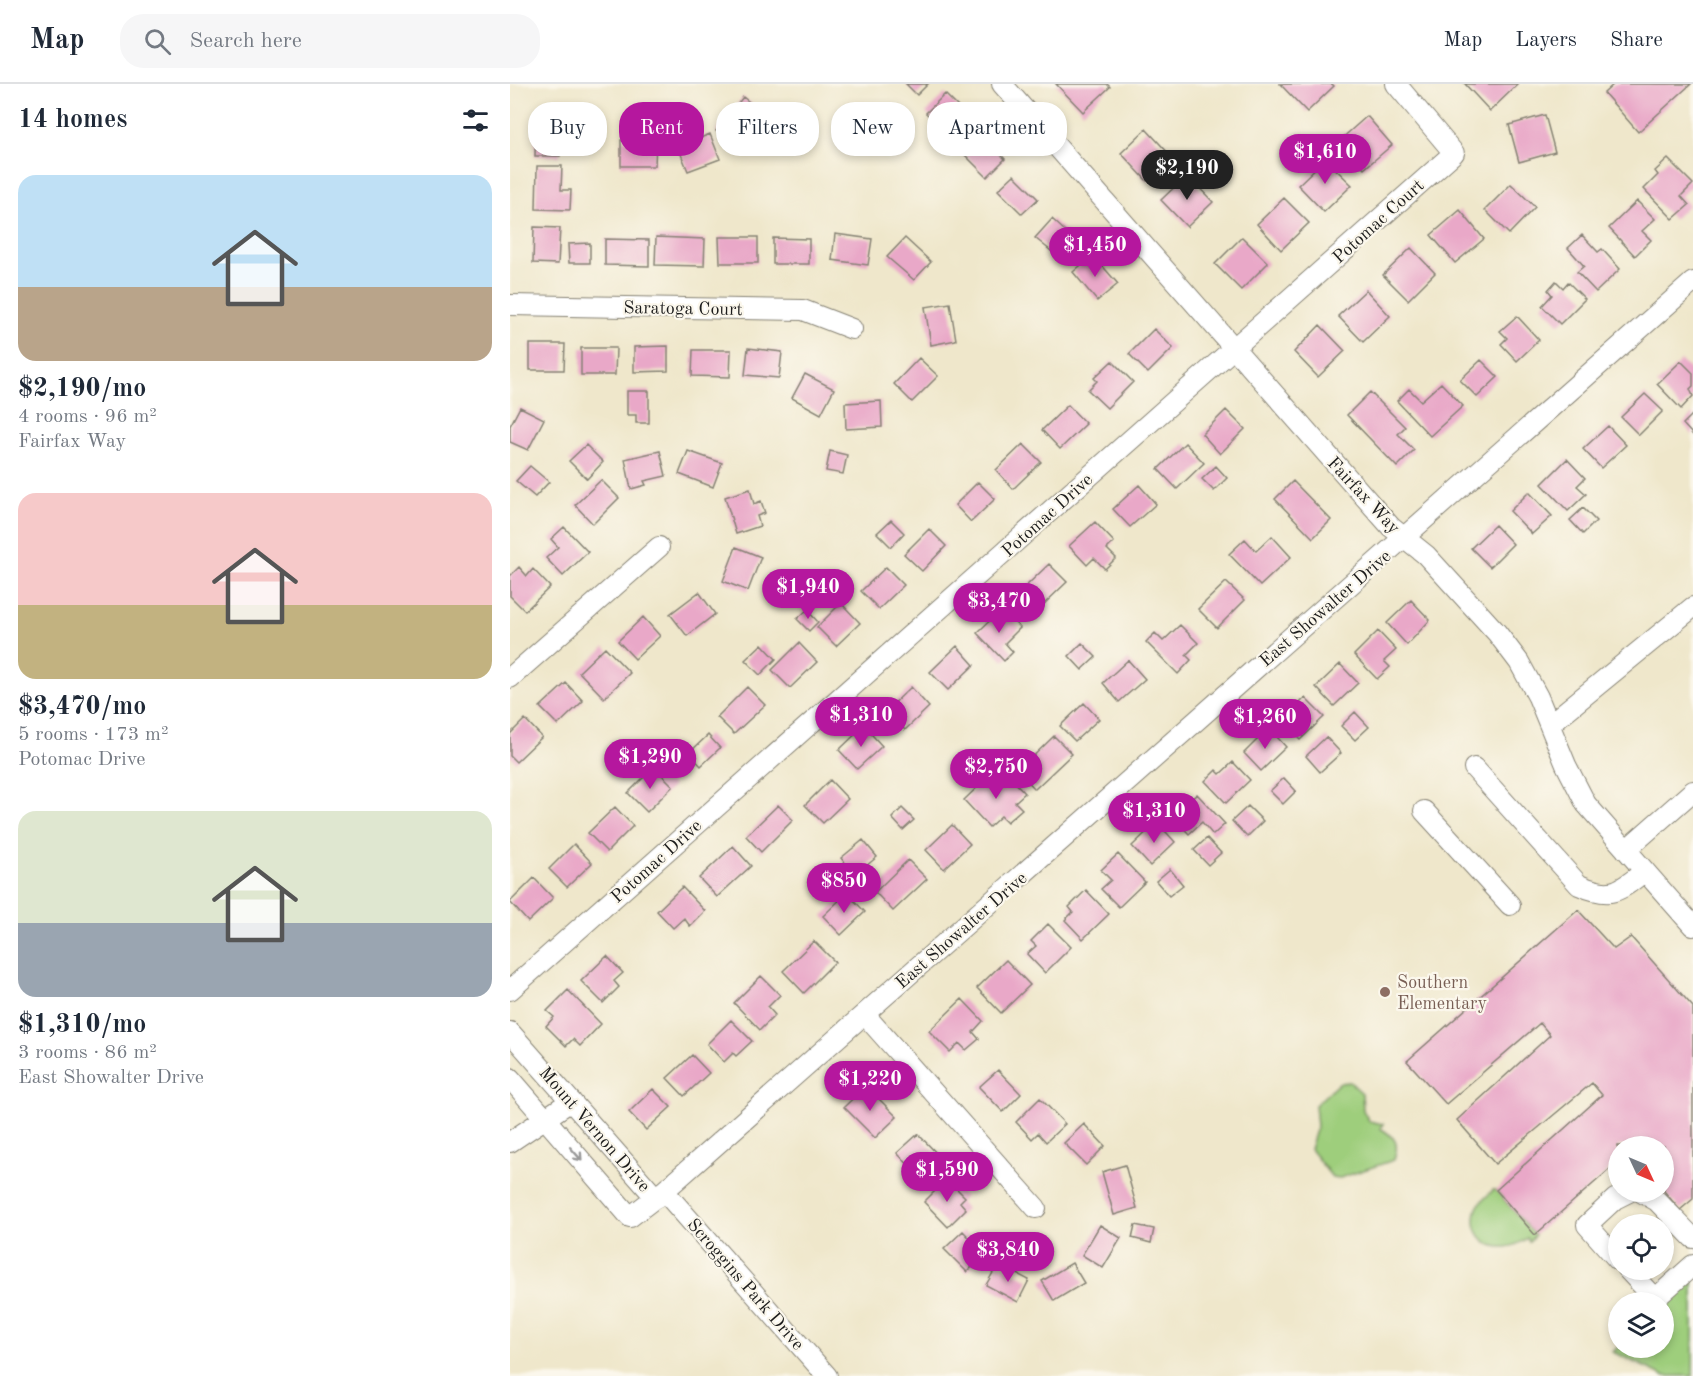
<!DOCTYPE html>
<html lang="en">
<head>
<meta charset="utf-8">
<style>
	body { margin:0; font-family:"Old Standard TT",serif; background:#f6f6f7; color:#1f2937; height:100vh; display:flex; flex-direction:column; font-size:22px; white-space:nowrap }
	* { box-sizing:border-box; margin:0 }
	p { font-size:20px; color:#747a83 }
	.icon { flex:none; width:33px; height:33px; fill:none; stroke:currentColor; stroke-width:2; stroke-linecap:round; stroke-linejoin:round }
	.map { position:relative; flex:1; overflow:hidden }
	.drawer { display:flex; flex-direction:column; background:#fff; width:510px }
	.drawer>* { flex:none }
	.banner { position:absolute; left:18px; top:18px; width:570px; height:54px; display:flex; gap:12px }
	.needle { width:39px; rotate:134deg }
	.tools { position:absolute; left:1098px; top:1052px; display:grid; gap:12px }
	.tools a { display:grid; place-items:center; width:66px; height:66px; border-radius:50%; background:#fff; box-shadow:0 3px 9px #0003; font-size:30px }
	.price { position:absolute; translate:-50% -51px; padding:0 14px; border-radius:21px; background:#b5179e; color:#fff; font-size:20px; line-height:39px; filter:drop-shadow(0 2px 3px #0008) }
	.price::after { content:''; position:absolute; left:50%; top:36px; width:18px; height:14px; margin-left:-9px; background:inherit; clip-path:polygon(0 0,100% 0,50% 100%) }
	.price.on { background:#222; color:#fff }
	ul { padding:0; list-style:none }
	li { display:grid; align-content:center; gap:12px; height:318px; padding:0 18px }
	li span { display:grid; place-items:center; height:186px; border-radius:18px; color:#555 }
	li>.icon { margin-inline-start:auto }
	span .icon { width:108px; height:108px; fill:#fffc; stroke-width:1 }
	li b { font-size:26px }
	h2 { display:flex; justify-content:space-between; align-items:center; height:72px; padding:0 18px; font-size:26px }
	.chip { padding:0 21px; border-radius:24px; background:#fff; box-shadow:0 3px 9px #0003; font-size:21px; line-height:54px }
	.chip.on { background:#b5179e; color:#fff }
	header { display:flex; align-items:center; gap:36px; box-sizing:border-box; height:84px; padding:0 30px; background:#fff; border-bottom:2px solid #e0e1e3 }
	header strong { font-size:28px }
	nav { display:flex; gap:33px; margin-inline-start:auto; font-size:21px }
	.search { width:420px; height:54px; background:#f6f6f7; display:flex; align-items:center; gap:15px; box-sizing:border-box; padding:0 21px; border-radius:24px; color:#747a83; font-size:22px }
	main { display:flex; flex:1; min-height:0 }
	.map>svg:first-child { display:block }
	.green { fill:#9ece7c; stroke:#5d754c; stroke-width:1.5 }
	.building { fill:#e9a8c8 }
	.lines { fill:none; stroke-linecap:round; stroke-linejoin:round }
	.minor-casing { stroke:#868274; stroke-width:22 }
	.minor { stroke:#fff; stroke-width:20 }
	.oneway { stroke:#999 }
	.education-dot { fill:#8d6e63; stroke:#fbf7ec; stroke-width:2 }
	.labels { text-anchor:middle; stroke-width:4.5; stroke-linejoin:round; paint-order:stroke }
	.street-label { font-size:18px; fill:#1c1c1c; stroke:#fbf7ec }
	.education-label { font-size:18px; fill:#785e54; stroke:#fbf7ec; text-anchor:start }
</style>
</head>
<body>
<header>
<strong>Map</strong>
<div class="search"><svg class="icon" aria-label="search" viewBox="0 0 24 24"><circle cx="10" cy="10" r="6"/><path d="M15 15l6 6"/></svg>Search here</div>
<nav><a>Map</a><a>Layers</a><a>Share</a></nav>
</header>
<main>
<section class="drawer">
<h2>14 homes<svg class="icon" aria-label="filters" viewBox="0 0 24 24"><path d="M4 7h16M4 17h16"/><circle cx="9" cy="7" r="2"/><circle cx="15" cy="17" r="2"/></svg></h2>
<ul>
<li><span style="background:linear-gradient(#bfe0f5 60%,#b9a48a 0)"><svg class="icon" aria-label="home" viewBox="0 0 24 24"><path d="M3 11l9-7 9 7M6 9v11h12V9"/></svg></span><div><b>$2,190/mo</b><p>4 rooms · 96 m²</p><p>Fairfax Way</p></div></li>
<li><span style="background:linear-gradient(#f6c9c9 60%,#c2b280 0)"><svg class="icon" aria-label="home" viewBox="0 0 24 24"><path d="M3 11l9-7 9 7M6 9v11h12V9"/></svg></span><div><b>$3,470/mo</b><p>5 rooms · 173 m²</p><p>Potomac Drive</p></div></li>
<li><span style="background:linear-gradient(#dfe7d0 60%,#9aa5b1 0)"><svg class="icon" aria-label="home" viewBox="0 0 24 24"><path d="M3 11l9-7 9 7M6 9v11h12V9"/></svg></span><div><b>$1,310/mo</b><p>3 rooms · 86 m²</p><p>East Showalter Drive</p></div></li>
</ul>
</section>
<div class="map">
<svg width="1183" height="1292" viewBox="0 0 1183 1292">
	<rect width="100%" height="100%" fill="#fbf7ec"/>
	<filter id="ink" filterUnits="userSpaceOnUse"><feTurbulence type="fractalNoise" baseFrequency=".0167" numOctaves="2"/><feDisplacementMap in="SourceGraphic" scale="12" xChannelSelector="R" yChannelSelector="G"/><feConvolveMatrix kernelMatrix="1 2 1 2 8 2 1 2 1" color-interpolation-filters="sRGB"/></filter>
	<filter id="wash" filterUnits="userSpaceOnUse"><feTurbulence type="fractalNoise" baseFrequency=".008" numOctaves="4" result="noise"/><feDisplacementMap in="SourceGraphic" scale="24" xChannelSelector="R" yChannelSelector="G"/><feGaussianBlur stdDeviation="1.35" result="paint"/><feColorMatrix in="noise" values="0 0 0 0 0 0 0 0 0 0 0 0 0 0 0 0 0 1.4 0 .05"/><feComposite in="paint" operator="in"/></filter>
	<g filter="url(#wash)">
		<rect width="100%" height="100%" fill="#efe7cb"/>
		<path class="green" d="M 840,998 L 852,1009 L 853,1026 L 859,1037 L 873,1040 L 870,1044 C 885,1053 890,1058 884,1076 L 830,1094 L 822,1093 L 800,1065 L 807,1043 L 805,1021 L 829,999 Z
			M 983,1106 L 986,1106 L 1025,1151 L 1019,1157 L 1017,1154 C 991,1175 956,1157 967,1124 C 970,1117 978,1112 983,1106 Z
			M 1183,1197 L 1183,1292 L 1154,1292 L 1103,1268 L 1108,1263 L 1154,1263 L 1154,1223 Z"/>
		<g id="blocks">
			<path class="building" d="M 396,0 L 418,0 L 407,11 Z
				M 546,0 L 597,0 L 600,3 L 573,28 Z
				M 770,0 L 822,0 L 824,2 L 797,28 Z
				M 955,0 L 1008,0 L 980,27 Z
				M 1104,0 L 1181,0 L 1128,48 L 1094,9 Z
				M 435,10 L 459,34 L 440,53 L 416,29 Z
				M 233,13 L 253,29 L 232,55 L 224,50 L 218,57 L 206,47 Z
				M 1035,31 L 1045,68 L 1009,78 L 999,41 Z
				M 857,32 L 882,61 L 854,85 L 830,56 Z
				M 26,34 L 51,34 L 50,72 L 25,72 Z
				M 83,36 L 83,56 L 60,57 L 60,37 Z
				M 636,45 L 662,73 L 637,97 L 611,69 Z
				M 470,49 L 495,75 L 477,93 L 451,67 Z
				M 200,50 L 210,75 L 178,87 L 168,63 Z
				M 111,56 L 146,56 L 145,82 L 111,82 Z
				M 815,75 L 842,101 L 814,128 L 788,101 Z
				M 1158,75 L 1183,100 L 1171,112 L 1179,121 L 1163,135 L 1134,105 L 1148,91 L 1145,87 Z
				M 27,82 L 52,82 L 51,106 L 61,106 L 60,126 L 26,125 Z
				M 504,91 L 528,115 L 512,130 L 488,106 Z
				M 677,91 L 703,118 L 677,143 L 651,116 Z
				M 1001,100 L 1025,123 L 999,150 L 975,126 Z
				M 774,114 L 799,139 L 771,166 L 747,140 Z
				M 1127,117 L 1145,135 L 1132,147 L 1141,156 L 1125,172 L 1099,144 Z
				M 950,126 L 974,155 L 945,179 L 921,151 Z
				M 542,135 L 567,158 L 551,175 L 525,154 Z
				M 24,143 L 50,144 L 48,180 L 23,179 Z
				M 325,150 L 362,155 L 358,181 L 322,176 Z
				M 1072,151 L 1088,168 L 1092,165 L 1110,185 L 1086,208 L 1067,188 L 1074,182 L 1058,164 Z
				M 146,153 L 195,155 L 194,182 L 145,181 Z
				M 209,153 L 248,153 L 248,179 L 210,179 Z
				M 732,153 L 758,179 L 731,206 L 705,180 Z
				M 263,154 L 299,155 L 299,180 L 263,180 Z
				M 395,154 L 421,178 L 404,196 L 377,173 Z
				M 95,155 L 139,156 L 139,182 L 95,181 Z
				M 80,159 L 80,179 L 59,179 L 58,160 Z
				M 901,164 L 925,189 L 898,216 L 873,191 Z
				M 583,171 L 608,200 L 587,217 L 563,188 Z
				M 1046,197 L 1053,204 L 1058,198 L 1075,215 L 1050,240 L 1032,222 L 1042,211 L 1038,206 Z
				M 856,206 L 880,232 L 853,258 L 828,232 Z
				M 440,219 L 446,256 L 421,261 L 415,223 Z
				M 1007,232 L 1029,256 L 1007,277 L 991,260 L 997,254 L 990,247 Z
				M 810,241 L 835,267 L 808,293 L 784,268 Z
				M 644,245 L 663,264 L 638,289 L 619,270 Z
				M 20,260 L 55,260 L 54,286 L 20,286 Z
				M 158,262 L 158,287 L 124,288 L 124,263 Z
				M 71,264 L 106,264 L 105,291 L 71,291 Z
				M 238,264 L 272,268 L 269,294 L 235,291 Z
				M 183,266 L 221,266 L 220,293 L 182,292 Z
				M 409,274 L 428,292 L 402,318 L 384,300 Z
				M 971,276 L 988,293 L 967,313 L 950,296 Z
				M 602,277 L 623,298 L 597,324 L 578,306 L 587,297 L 584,294 Z
				M 1171,277 L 1183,289 L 1183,302 L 1180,305 L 1183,312 L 1171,325 L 1147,300 Z
				M 295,290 L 324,305 L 311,330 L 282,314 Z
				M 931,299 L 953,322 L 920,352 L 887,317 L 899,305 L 911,317 Z
				M 117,307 L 139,307 L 139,339 L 126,339 L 126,331 L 117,331 Z
				M 860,308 L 895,343 L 888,350 L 904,366 L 887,383 L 837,331 Z
				M 1135,310 L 1153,327 L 1129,351 L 1111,333 Z
				M 371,317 L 372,343 L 336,345 L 335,319 Z
				M 558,321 L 576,340 L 550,365 L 532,346 Z
				M 10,323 L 34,335 L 18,366 L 0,358 L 0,342 Z
				M 716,326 L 735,345 L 710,370 L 692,350 Z
				M 1183,330 L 1183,351 L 1173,340 Z
				M 1098,342 L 1116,361 L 1091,384 L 1073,365 Z
				M 675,359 L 694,379 L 667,405 L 648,385 Z
				M 513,360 L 531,378 L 503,405 L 486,386 Z
				M 76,361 L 93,378 L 77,395 L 59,377 Z
				M 150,367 L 156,392 L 134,397 L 136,401 L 121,405 L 115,375 Z
				M 178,367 L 212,379 L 203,403 L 169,390 Z
				M 320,367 L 337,371 L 333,390 L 316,387 Z
				M 1057,375 L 1075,394 L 1067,402 L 1076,410 L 1058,427 L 1032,400 Z
				M 20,382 L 39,398 L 25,413 L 6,397 Z
				M 706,382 L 717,394 L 704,407 L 692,395 Z
				M 91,396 L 109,414 L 83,440 L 65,421 Z
				M 783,397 L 821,436 L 803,454 L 765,415 Z
				M 468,398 L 485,415 L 461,438 L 445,421 Z
				M 629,401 L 646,420 L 620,443 L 603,425 Z
				M 240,405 L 244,420 L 251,417 L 255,429 L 247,432 L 250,442 L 226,450 L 215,413 Z
				M 1019,408 L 1042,432 L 1022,450 L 1000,427 Z
				M 1073,424 L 1086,437 L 1073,450 L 1060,436 Z
				M 381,436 L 394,449 L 381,463 L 367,449 Z
				M 585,438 L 604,458 L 597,465 L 606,474 L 595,485 L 584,474 L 577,481 L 559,462 Z
				M 985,441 L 1003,460 L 980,483 L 961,464 Z
				M 54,443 L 78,468 L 53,492 L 36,474 L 48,463 L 41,455 Z
				M 419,445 L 436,462 L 412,487 L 394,470 Z
				M 762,452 L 781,473 L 750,502 L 719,470 L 735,455 L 746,467 Z
				M 226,463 L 251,473 L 238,507 L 213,497 Z
				M 539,480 L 557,498 L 532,522 L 514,504 Z
				M 9,483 L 17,492 L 23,485 L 40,503 L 15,527 L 0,512 L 0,492 Z
				M 376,483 L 394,501 L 369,525 L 351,507 Z
				M 716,498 L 735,516 L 707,544 L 688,525 Z
				M 189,508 L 205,530 L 177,552 L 160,530 Z
				M 901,516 L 920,536 L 897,561 L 877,539 Z
				M 331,519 L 350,539 L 326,562 L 307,543 Z
				M 492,525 L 510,544 L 495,559 L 503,568 L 494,577 L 467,549 Z
				M 297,526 L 308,538 L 299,547 L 287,535 Z
				M 133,533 L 150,552 L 125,575 L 108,557 Z
				M 670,541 L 688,559 L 676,571 L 681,576 L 668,590 L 636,558 L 645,549 L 653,557 Z
				M 868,547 L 886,566 L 874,577 L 880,583 L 867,595 L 844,571 Z
				M 289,559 L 307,578 L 280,604 L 262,586 Z
				M 572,559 L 586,573 L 572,586 L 559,572 Z
				M 252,560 L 266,575 L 250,591 L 235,576 Z
				M 447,562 L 464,581 L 438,606 L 420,588 Z
				M 95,563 L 120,589 L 94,614 L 69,588 Z
				M 618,576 L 635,595 L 609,618 L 593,599 Z
				M 830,580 L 848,599 L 824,622 L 806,603 Z
				M 56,599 L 73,617 L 48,641 L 30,623 Z
				M 237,603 L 255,621 L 224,650 L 207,633 Z
				M 401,603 L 419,623 L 395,646 L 376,627 Z
				M 795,614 L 814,633 L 790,656 L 771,637 Z
				M 574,619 L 589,635 L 565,657 L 550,642 Z
				M 845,628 L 859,643 L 845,656 L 831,642 Z
				M 15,635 L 32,653 L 6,678 L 0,672 L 0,650 Z
				M 354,642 L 372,662 L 347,685 L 329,666 Z
				M 759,644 L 776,663 L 751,687 L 734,669 Z
				M 198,651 L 210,664 L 191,682 L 179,669 Z
				M 544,652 L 562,670 L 525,705 L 508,687 Z
				M 816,653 L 831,669 L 810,688 L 796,672 Z
				M 723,678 L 740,696 L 716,719 L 695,697 L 706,686 L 710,690 Z
				M 144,683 L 163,702 L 137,728 L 118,709 Z
				M 480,691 L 490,701 L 499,692 L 515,709 L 505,718 L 512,725 L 497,738 L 491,732 L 479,743 L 454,716 Z
				M 774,694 L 786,707 L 773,720 L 760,707 Z
				M 320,696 L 338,715 L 313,739 L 295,721 Z
				M 687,710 L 715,740 L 703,751 L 692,738 L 679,750 L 662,732 Z
				M 268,721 L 283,736 L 251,768 L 236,752 Z
				M 738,722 L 753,737 L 737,753 L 722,737 Z
				M 105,723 L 123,742 L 97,768 L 78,749 Z
				M 392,724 L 404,736 L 393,746 L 382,734 Z
				M 647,738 L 665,758 L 640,782 L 622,762 Z
				M 442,741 L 460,760 L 434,785 L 416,766 Z
				M 697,754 L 711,769 L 698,781 L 684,766 Z
				M 353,756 L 367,773 L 345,791 L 331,774 Z
				M 64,760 L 82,779 L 57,803 L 39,785 Z
				M 223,762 L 241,782 L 207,813 L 189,794 Z
				M 608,770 L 635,798 L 609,823 L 591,805 L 601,796 L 591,786 Z
				M 398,776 L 417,795 L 383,827 L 365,808 Z
				M 660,785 L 673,801 L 659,812 L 646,797 Z
				M 24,794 L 43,814 L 18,838 L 0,818 Z
				M 172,803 L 195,827 L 180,842 L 174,834 L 163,844 L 147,827 Z
				M 576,806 L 599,830 L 573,855 L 555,836 L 563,828 L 559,823 Z
				M 337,809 L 355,828 L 331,851 L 313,832 Z
				M 1068,826 L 1104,865 L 1121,853 L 1183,923 L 1183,1115 L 1170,1126 L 1154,1107 L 1154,1062 L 1108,1062 L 1108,1078 L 1025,1151 L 986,1106 L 1092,1011 L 1082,999 L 985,1080 L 947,1036 L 1040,951 L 1030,939 L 936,1020 L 897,977 Z
				M 538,840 L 561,863 L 535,889 L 517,870 L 526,862 L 521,857 Z
				M 304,857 L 325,878 L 294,909 L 273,887 Z
				M 97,872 L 113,889 L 104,897 L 109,903 L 93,919 L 71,897 Z
				M 496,876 L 520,901 L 491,929 L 467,904 Z
				M 251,892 L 270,911 L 258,923 L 265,931 L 250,946 L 224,919 Z
				M 58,906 L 91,940 L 70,962 L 63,955 L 56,962 L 36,942 L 44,933 L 37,927 Z
				M 452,915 L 473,937 L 463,948 L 469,955 L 456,966 L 449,959 L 440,968 L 419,947 Z
				M 221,936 L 242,957 L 226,972 L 223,969 L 214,978 L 197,960 Z
				M 182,971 L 199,989 L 174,1012 L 157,994 Z
				M 488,986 L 511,1010 L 493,1028 L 469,1003 Z
				M 356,1002 L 387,1033 L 365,1054 L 334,1023 Z
				M 143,1005 L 161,1023 L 136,1046 L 119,1028 Z
				M 530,1014 L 555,1040 L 536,1058 L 528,1049 L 522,1055 L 506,1038 Z
				M 574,1040 L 595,1062 L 576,1081 L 554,1059 Z
				M 408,1050 L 435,1078 L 414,1097 L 387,1069 Z
				M 615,1081 L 627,1124 L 604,1131 L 592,1088 Z
				M 437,1095 L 455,1113 L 450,1118 L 456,1125 L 438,1143 L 414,1118 Z
				M 590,1141 L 611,1154 L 593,1184 L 572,1171 Z
				M 625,1141 L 644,1145 L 641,1159 L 622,1154 Z
				M 453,1147 L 475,1170 L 457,1188 L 434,1165 Z
				M 562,1179 L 574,1199 L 544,1217 L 532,1197 Z
				M 488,1180 L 519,1196 L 508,1218 L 476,1201 Z"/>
		</g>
	</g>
	<g filter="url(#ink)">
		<use href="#blocks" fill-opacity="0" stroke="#868274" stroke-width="1.5"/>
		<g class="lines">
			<g class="minor-casing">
				<path id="minor" d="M 492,0 L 881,443 L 916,471 L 987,549 L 1009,578 L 1028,613 L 1056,681 L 1076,720 L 1183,842
					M 0,221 L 293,226 L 342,245
					M 0,594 L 149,463
					M 1040,640 L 1183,523
					M 964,684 L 1069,801 C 1102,815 1108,808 1135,787
					M 914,727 L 1000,821
					M 1116,766 L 1183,707
					M 0,906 L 944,69 L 886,0
					M 355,931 L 526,1124
					M 0,948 L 146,1114
					M 0,994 L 120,1133 L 154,1107 L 1183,198
					M 0,1058 L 61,1017
					M 154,1107 L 317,1292
					M 1129,1107 L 1147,1117 L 1183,1154
					M 1108,1176 L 1077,1141 L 1105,1115 L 1121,1107
					M 1117,1185 L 1145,1215 L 1183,1181"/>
			</g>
			<use href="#minor" class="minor"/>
		</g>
		<defs><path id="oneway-shaft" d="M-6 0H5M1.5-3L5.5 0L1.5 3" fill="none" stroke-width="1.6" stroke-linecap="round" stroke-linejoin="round" transform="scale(1.5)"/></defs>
		<use class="oneway" href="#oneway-shaft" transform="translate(66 1070) rotate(49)"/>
	</g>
	<circle class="education-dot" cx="875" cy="908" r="6"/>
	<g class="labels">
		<g class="street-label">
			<text transform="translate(868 137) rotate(-42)" y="6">Potomac Court</text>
			<text transform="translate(173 224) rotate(1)" y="6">Saratoga Court</text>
			<text transform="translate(854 411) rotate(47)" y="6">Fairfax Way</text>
			<text transform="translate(537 431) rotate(-42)" y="6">Potomac Drive</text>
			<text transform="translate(815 524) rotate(-41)" y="6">East Showalter Drive</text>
			<text transform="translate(146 777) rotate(-42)" y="6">Potomac Drive</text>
			<text transform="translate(451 846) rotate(-41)" y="6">East Showalter Drive</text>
			<text transform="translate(85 1045) rotate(49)" y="6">Mount Vernon Drive</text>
			<text transform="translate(236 1200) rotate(49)" y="6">Scroggins Park Drive</text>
		</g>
		<g class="education-label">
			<text x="887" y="904">Southern<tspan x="887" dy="21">Elementary</tspan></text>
		</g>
	</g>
</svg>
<div class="tools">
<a><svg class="needle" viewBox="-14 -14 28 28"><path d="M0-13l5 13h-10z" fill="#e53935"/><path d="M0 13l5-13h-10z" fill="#747a83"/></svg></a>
<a><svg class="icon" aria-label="locate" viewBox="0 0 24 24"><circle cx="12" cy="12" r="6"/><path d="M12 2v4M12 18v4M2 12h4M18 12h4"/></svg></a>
<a><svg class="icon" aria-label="layers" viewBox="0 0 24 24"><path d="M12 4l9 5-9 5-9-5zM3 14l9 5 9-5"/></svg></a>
</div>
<b class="price" style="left:815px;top:101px">$1,610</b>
<b class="price on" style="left:677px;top:117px">$2,190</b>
<b class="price" style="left:585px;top:194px">$1,450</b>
<b class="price" style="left:298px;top:536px">$1,940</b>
<b class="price" style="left:489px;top:550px">$3,470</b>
<b class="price" style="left:351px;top:664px">$1,310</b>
<b class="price" style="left:755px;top:666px">$1,260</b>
<b class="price" style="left:140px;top:706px">$1,290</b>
<b class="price" style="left:486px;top:716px">$2,750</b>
<b class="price" style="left:644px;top:760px">$1,310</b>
<b class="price" style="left:334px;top:830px">$850</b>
<b class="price" style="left:360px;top:1028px">$1,220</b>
<b class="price" style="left:437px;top:1119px">$1,590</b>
<b class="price" style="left:498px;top:1199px">$3,840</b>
<div class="banner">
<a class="chip">Buy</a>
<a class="chip on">Rent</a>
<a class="chip">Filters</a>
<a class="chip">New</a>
<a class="chip">Apartment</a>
</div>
</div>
</main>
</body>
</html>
